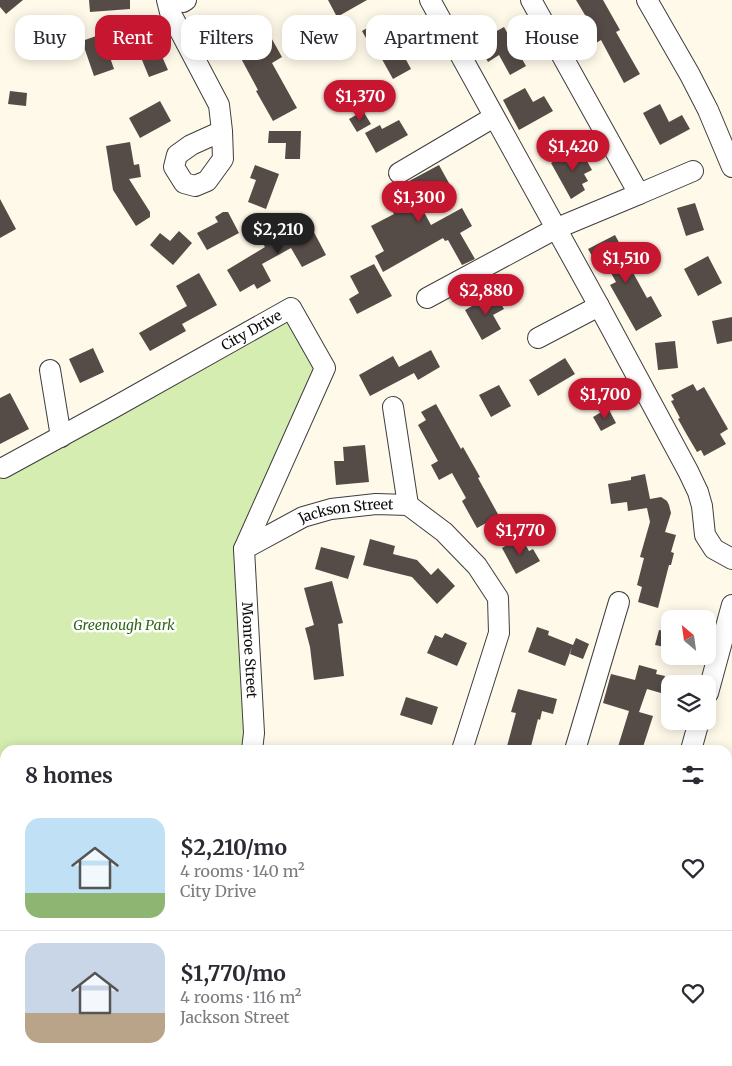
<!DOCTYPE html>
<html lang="en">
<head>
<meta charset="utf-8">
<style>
	body { margin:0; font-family:Merriweather,serif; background:#f7f7f7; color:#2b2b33; height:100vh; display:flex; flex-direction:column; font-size:19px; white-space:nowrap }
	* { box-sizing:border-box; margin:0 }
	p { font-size:16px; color:#7c7c81 }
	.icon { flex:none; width:28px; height:28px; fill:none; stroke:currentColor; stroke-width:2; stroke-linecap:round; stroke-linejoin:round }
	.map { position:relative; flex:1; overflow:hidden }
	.side { position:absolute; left:0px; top:745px; width:732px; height:321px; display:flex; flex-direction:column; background:#fff; border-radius:15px 15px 0 0; box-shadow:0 2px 12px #0003 }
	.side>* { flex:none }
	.guide { position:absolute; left:15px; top:15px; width:702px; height:45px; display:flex; gap:10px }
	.needle { width:32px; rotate:331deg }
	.tools { position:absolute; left:661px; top:610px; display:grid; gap:10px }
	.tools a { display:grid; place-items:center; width:55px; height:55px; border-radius:10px; background:#fff; box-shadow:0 2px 12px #0003; font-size:25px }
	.price { position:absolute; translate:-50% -42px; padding:0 11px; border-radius:18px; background:#c71730; color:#fff; font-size:16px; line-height:32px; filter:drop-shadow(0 1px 2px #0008) }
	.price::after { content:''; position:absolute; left:50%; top:30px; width:15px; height:11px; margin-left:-8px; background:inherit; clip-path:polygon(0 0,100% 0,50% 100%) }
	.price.on { background:#222; color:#fff }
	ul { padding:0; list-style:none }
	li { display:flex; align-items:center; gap:15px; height:125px; padding:0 25px }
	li+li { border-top:1px solid #e1e1e2 }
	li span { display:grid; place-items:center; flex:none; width:140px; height:100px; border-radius:15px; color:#555 }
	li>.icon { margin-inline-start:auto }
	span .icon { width:60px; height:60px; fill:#fffc; stroke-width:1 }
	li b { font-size:21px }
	h2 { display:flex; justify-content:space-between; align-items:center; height:60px; padding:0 25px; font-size:21px }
	.tag { padding:0 18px; border-radius:15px; background:#fff; box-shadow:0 2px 12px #0003; font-size:18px; line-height:45px }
	.tag.on { background:#c71730; color:#fff }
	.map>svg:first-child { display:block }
	.green { fill:#d5edb0 }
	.building { fill:#554b47 }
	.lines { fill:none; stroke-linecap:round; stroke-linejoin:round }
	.minor-casing { stroke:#3e3e3e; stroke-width:22 }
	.minor { stroke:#fff; stroke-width:20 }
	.labels { text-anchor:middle; stroke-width:5; stroke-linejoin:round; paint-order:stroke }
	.street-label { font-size:14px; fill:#0b0b0b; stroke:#fff }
	.park-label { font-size:14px; font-style:italic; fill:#2f6816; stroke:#fff }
</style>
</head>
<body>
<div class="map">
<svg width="732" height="1066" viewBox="0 0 732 1066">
	<rect width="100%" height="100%" fill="#fff9e9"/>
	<path class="green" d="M 291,308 L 325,368 L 244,549 L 252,750 L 5,750 L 5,1061 L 198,1061 L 197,1066 L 0,1066 L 0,472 Z"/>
	<path class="building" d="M 0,0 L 23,0 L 6,14 L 0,7 Z
		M 89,0 L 130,0 L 130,9 L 90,12 Z
		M 328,0 L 367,0 L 337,17 Z
		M 576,0 L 603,0 L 620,30 L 616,32 L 640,74 L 624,83 L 601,40 L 596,43 L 584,22 L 588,20 Z
		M 223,16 L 233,33 L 203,49 L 194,32 Z
		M 381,20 L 395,44 L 397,43 L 411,69 L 393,79 L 374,45 L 371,47 L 362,31 Z
		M 504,27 L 526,66 L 510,75 L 499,55 L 488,62 L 477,42 Z
		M 102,34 L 114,69 L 94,76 L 82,41 Z
		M 269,34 L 282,57 L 272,63 L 297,108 L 273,121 L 256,91 L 258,90 L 237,51 Z
		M 153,36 L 168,70 L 149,77 L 135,43 Z
		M 525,88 L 533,102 L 544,96 L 553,111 L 519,130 L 503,100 Z
		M 10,91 L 27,93 L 26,106 L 8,104 Z
		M 160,101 L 171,121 L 140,138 L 129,118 Z
		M 660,104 L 669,122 L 682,115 L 690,129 L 660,145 L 643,113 Z
		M 363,111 L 371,124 L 357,132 L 349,119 Z
		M 399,120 L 408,135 L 376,153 L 365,133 L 380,125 L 382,129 Z
		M 269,131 L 301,131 L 300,159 L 285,159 L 286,143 L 268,143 Z
		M 130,142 L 134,165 L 139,164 L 141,177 L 129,179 L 150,212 L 150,217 L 136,226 L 113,190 L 106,146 Z
		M 579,147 L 592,170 L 584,174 L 588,181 L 582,184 L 585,190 L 571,199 L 551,163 Z
		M 255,165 L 279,174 L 266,209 L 248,202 L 256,180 L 250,178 Z
		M 439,165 L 450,185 L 419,203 L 431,225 L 462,208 L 472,226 L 460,233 L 475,259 L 462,265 L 448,240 L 445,241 L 443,238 L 383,272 L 375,256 L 384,251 L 371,226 L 394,214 L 383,195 Z
		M 0,199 L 16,229 L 0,238 Z
		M 695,203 L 704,230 L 686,236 L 677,208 Z
		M 223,212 L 228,212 L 239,233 L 207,250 L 197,233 L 218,222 L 215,217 Z
		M 307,219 L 326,255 L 302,267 L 291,248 L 262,264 L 271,281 L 257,289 L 254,284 L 240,292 L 227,270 L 265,247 L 262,242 Z
		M 179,231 L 192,243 L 173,265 L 150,245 L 160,233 L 170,241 Z
		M 615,235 L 628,259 L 626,260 L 647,298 L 651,296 L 662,316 L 636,331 L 610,285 L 616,282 L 603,259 L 596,263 L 588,249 Z
		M 708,256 L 722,283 L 698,296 L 684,269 Z
		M 374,264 L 392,296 L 357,314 L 349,299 L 359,293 L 350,276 Z
		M 199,273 L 217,305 L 182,324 L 186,331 L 150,351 L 139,333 L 187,306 L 176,286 Z
		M 495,293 L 504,309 L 493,315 L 501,329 L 482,340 L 465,310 Z
		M 732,317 L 732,341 L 717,344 L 712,321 Z
		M 675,341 L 678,368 L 658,370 L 655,343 Z
		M 93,348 L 104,372 L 80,383 L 69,359 Z
		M 431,350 L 440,367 L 418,380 L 414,373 L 370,396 L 359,375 L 393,356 L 399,367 Z
		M 565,358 L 575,374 L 538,396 L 529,380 Z
		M 693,384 L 697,391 L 704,387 L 728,429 L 720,434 L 726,444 L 704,456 L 701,450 L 697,452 L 687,435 L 678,419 L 680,418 L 671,401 L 674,400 L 671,395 Z
		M 499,385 L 511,406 L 491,417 L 479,395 Z
		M 10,393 L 29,429 L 0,444 L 0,398 Z
		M 436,404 L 461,449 L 463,447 L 480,477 L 478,478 L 499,516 L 477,528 L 462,501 L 466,498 L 452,473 L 439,480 L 431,465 L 438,461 L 418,425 L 426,420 L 421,412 Z
		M 608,408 L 616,423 L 601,431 L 593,417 Z
		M 365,445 L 369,482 L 336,485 L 334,461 L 344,461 L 343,447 Z
		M 645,474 L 650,499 L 661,497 L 667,501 L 669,505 L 671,513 L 665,532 L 676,535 L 671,552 L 674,553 L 671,565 L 669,565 L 658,608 L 638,602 L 642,587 L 637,585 L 644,558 L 640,557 L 650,522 L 647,508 L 628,511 L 627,502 L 611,504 L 608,484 L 631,480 L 631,477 Z
		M 521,537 L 529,551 L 533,549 L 540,561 L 516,574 L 502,548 Z
		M 370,539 L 395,546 L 393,554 L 417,560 L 431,575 L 438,568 L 455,586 L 437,604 L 412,577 L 363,565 Z
		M 321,547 L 355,556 L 348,579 L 315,569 Z
		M 332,581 L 343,623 L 338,624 L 344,676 L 314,680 L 310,647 L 305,628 L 314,625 L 304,588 Z
		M 537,627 L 549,631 L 548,635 L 573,645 L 576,638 L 589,644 L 583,659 L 570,654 L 572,647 L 565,666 L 528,652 Z
		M 659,630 L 670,632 L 670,648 L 655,645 Z
		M 445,633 L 467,643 L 457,666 L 427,653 L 435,635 L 442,638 Z
		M 639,665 L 657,670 L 656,674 L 665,676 L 661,693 L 647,689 L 639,712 L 653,716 L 642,750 L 617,750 L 629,711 L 603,703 L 611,674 L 635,680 Z
		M 518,689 L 557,699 L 553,714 L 542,711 L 540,720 L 538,719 L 530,750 L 506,750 L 516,713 L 511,712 Z
		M 406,697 L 438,707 L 432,725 L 400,715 Z"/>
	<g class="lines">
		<g class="minor-casing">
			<g id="minor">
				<path d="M 167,0 L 170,12 L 219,105 L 222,131 L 223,159 L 207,181 L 195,186 L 184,183 L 174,167 L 177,155 L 191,145 L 222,131"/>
				<path d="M 179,0 L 183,2 L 186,0"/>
				<path d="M 430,0 L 599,306 L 688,471 L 698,492 L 702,506 L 705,535 L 714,549 L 732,559"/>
				<path d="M 531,0 L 639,194 L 693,171"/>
				<path d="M 647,0 L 690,75 L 708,110 L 732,167"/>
				<path d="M 399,173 L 494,117"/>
				<path d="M 427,298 L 555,229 L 639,194"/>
				<path d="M 538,338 L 599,306"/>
				<path d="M 50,370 L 61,437"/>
				<path d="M 393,407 L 408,505"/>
				<path id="s1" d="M 3,468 L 113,408 L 291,308 L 325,368 L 244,549 L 254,733 L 252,750"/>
				<path id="s2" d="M 244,549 L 303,517 L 331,509 L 376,504 L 408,505 L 444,532 L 477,566 L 498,598 L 499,633 L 462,750"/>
				<path d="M 708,693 L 732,605"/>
				<path d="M 575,750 L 619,602"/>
				<path d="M 691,750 L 699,721"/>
				<path d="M 728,911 L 732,912"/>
				<path d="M 197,1066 L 198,1061"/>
				<path d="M 370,1066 L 371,1061"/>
				<path d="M 483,1066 L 484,1061"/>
				<path d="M 598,1066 L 600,1061"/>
			</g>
		</g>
		<use href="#minor" class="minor"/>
	</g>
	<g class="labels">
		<g class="street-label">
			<text dy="5" stroke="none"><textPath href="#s1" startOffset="284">City Drive</textPath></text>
			<text dy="5" stroke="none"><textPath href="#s2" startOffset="111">Jackson Street</textPath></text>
			<text dy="5" stroke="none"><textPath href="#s1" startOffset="698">Monroe Street</textPath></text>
		</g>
		<g class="park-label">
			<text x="124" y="630">Greenough Park</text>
		</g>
	</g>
</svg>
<div class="tools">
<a><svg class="needle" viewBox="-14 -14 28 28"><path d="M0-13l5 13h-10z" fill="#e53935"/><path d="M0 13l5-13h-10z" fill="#7c7c81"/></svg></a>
<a><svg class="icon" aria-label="layers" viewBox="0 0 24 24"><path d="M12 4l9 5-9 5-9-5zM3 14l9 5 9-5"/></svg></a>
</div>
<b class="price" style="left:360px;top:122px">$1,370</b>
<b class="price" style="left:573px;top:172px">$1,420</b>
<b class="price" style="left:419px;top:223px">$1,300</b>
<b class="price on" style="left:278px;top:255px">$2,210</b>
<b class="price" style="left:626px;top:284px">$1,510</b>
<b class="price" style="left:486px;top:316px">$2,880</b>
<b class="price" style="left:605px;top:420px">$1,700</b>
<b class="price" style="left:520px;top:556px">$1,770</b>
<div class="guide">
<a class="tag">Buy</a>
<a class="tag on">Rent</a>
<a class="tag">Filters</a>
<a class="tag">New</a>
<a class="tag">Apartment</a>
<a class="tag">House</a>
</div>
<section class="side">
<h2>8 homes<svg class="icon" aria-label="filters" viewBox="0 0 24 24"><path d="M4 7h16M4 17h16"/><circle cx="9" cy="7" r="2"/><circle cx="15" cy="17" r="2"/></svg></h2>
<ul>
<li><span style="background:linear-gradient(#bfe0f5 75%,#8fb573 0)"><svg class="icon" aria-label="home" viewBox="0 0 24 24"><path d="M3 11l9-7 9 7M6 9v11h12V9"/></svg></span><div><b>$2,210/mo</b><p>4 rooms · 140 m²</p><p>City Drive</p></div><svg class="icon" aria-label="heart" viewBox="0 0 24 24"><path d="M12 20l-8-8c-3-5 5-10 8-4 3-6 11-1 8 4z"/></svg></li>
<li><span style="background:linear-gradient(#c9d6e8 70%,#b9a48a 0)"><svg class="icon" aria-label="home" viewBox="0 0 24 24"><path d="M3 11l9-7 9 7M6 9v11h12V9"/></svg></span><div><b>$1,770/mo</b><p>4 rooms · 116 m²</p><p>Jackson Street</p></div><svg class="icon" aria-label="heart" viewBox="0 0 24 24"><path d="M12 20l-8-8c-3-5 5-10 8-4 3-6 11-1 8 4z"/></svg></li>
</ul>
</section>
</div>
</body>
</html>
